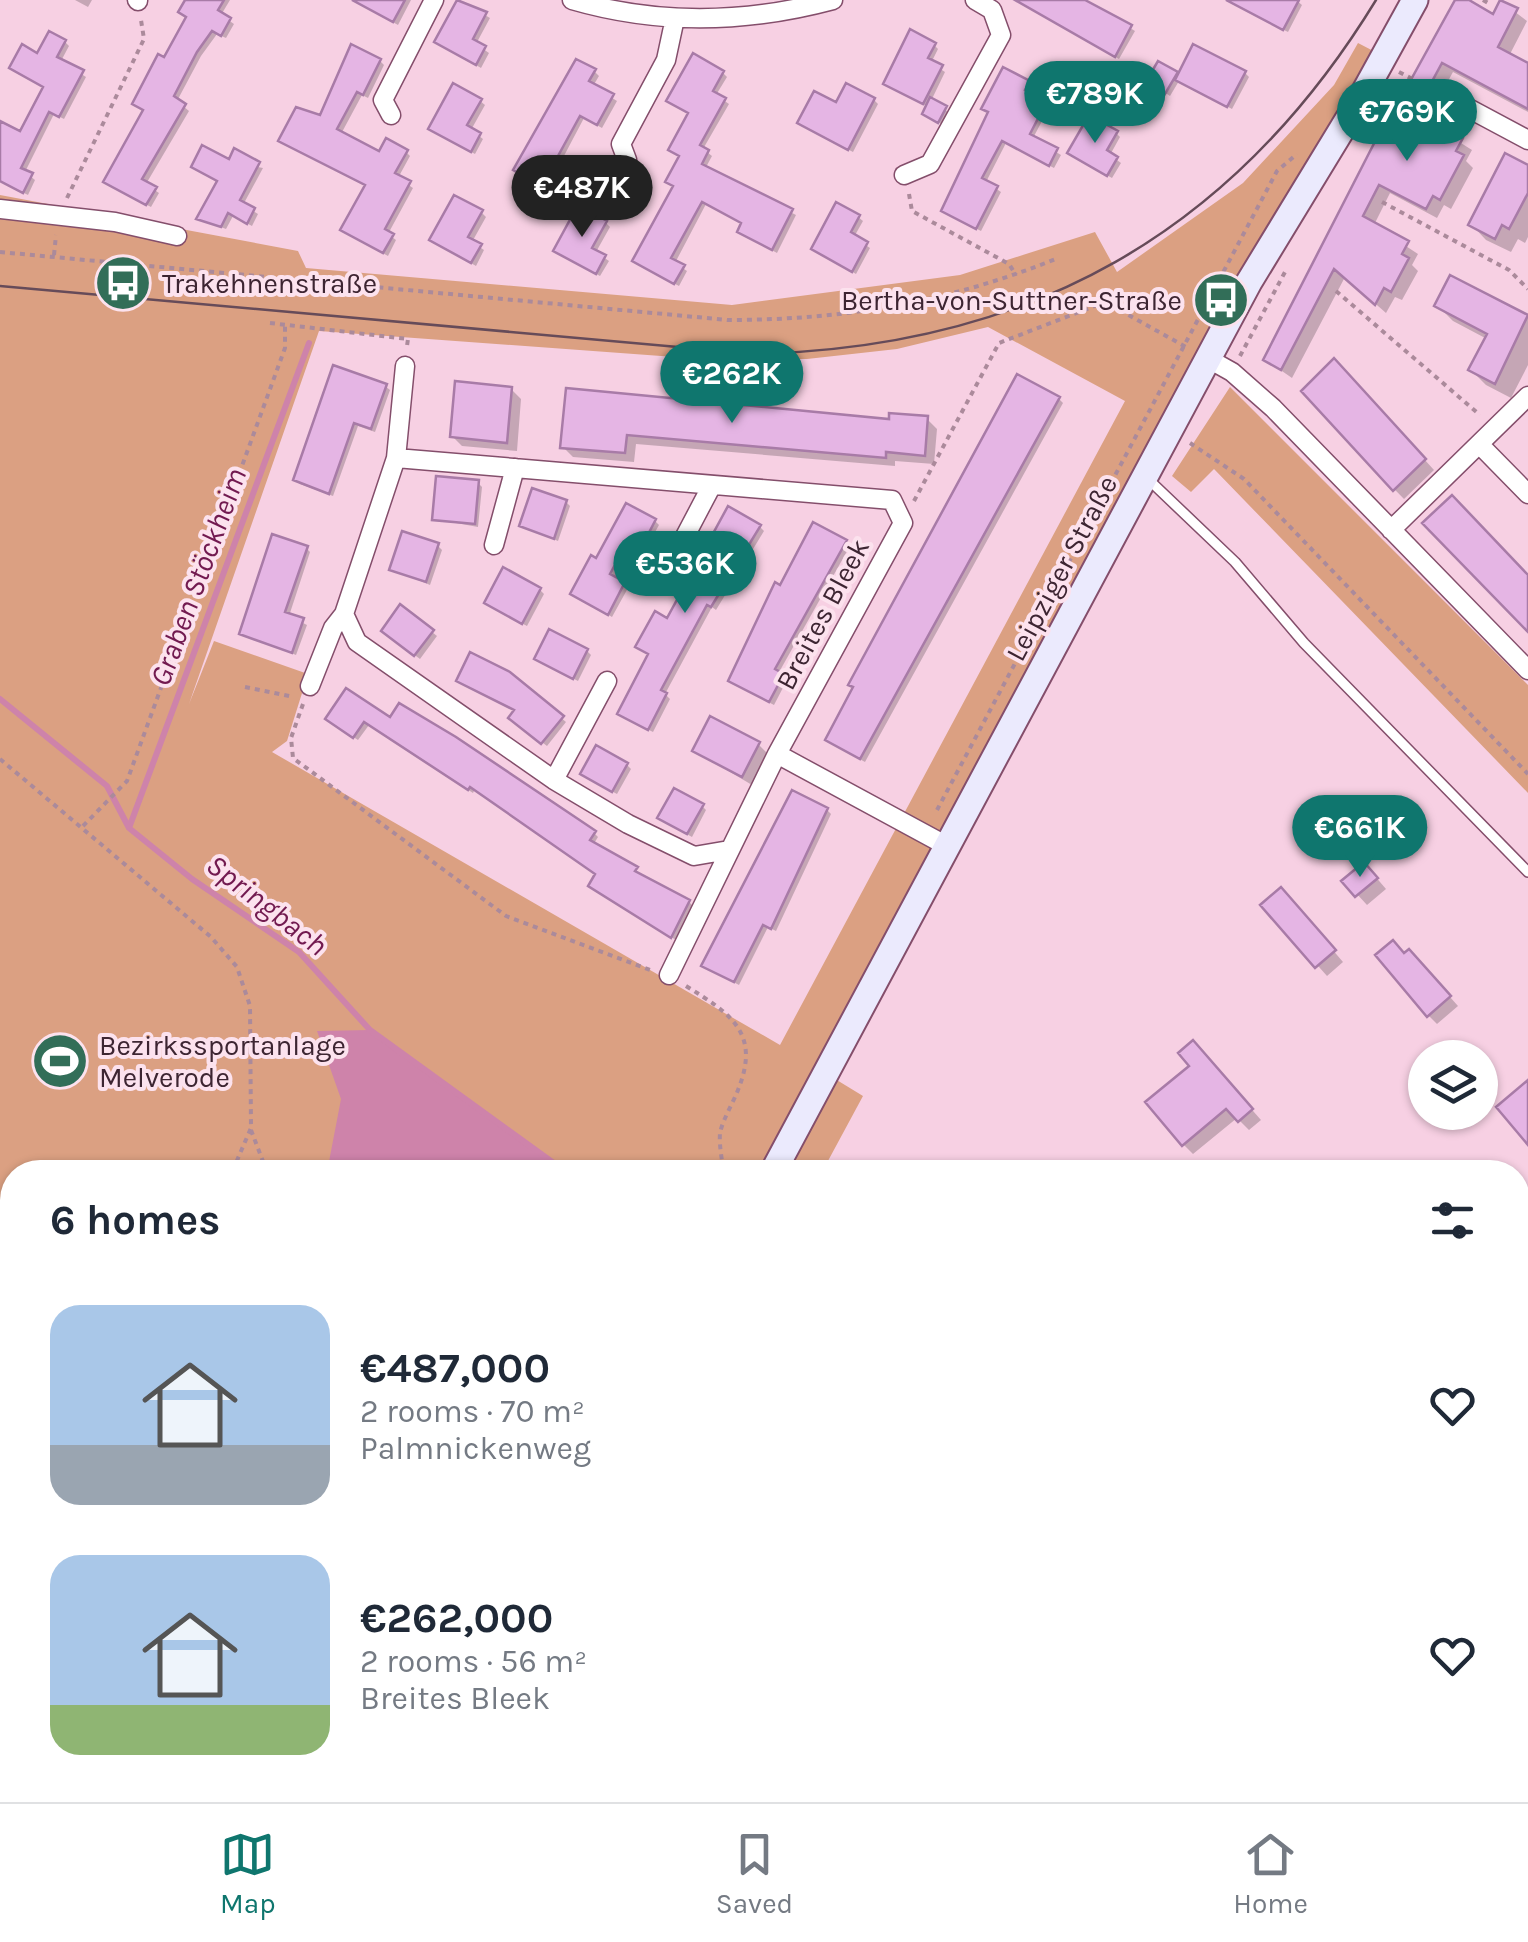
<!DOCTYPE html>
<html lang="en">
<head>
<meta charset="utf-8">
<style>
	body { margin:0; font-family:Karla,sans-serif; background:#f2f2f3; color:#1f2937; height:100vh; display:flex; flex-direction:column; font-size:38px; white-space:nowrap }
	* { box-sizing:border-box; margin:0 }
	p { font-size:32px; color:#747a83 }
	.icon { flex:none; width:55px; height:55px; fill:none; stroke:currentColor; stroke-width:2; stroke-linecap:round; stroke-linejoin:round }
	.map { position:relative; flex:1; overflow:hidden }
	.side { position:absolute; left:0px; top:1160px; width:1530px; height:642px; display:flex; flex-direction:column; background:#fff; border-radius:40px 40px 0 0; box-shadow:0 2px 8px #0004 }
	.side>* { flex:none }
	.tools { position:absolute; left:1408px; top:1040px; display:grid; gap:20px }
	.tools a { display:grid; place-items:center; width:90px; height:90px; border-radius:50%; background:#fff; box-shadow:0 2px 8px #0004; font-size:50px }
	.price { position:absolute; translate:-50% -85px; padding:0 22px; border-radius:35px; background:#0f766e; color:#fff; font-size:32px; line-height:65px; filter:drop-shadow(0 2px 5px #0008) }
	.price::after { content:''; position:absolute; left:50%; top:60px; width:30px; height:22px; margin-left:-15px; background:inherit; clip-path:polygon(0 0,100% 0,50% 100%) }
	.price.active { background:#222; color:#fff }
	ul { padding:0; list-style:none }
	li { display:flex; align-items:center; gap:30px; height:250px; padding:0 50px }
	li span { display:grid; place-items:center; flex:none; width:280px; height:200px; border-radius:30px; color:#555 }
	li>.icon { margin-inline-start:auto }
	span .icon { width:120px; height:120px; fill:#fffc; stroke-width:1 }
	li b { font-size:42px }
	h2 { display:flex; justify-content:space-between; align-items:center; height:120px; padding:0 50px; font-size:42px }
	.menu { display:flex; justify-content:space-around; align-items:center; height:140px; border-top:2px solid #e0e1e3; background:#fff; font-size:28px; color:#747a83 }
	.menu a { display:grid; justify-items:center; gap:5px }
	.menu .active { color:#0f766e }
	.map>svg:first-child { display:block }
	.green { fill:#dba082; fill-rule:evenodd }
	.water { fill:#ce83aa }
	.shadow { fill:#0003 }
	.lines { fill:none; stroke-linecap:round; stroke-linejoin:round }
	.stream { stroke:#ce83aa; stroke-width:6 }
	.building { fill:#e5b5e4; stroke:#a87ba7; stroke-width:2.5 }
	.lane-casing { stroke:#844e6b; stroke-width:12 }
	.street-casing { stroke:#844e6b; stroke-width:21 }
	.secondary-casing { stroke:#844e6b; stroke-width:29 }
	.path { stroke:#ab8a9b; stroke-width:4; stroke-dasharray:5 5; stroke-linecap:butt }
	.lane { stroke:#fff; stroke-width:9 }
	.street { stroke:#fff; stroke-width:18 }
	.secondary { stroke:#ebeafd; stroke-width:25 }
	.tram { stroke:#664b59; stroke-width:2.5 }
	.labels { text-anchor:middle; stroke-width:8; stroke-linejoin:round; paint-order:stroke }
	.poi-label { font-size:28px; fill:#3d2532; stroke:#fce2ee; text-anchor:start }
	.street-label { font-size:28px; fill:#3d2532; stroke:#fce2ee }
	.water-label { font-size:30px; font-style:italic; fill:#721a50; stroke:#fce2ee }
</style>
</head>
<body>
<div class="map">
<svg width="1528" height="1802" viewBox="0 0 1528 1802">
	<rect width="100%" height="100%" fill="#f7d0e3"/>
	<path class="green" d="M 1358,43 L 1383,56 L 822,1071 L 863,1096 L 822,1172 L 12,1172 L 12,1312 L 0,1304 L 0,195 L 298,251 L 306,268 L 732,305 L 960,275 L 1095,232 L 1117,272 L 1243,183 L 1334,85 ZM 988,327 L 1125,401 L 780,1045 L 272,752 L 287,741 L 308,674 L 214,641 L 189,704 L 319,331 L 702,359 L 807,359 L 897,349 Z
		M 1230,387 L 1528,685 L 1528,793 L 1214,469 L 1191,492 L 1172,476 Z
		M 809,1790 L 1179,1790 L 1189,1802 L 829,1802 Z"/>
	<path class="water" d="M 370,1030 L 566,1172 L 327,1172 L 341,1099 L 317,1031 Z
		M 1518,1194 L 1528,1199 L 1528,1232 L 1518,1243 Z"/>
	<path class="shadow" d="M 75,0 L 92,0 L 88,7 Z
		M 188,0 L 230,0 L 221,15 L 234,24 L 226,38 L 217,34 L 201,56 L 177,101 L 189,111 L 146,184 L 159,193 L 151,207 L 110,186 L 189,18 Z
		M 353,0 L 411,0 L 398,25 Z
		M 459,0 L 490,18 L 476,44 L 489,53 L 481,68 L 437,42 Z
		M 1015,0 L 1085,0 L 1135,31 L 1119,59 Z
		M 1253,0 L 1296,0 L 1302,5 L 1288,32 L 1252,14 Z
		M 1458,0 L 1494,17 L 1502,2 L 1527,21 L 1509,56 L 1528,66 L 1528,112 L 1453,72 L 1426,121 L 1472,150 L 1466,161 L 1473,168 L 1451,209 L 1444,205 L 1437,218 L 1390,193 L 1374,225 L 1418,254 L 1412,265 L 1418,271 L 1402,300 L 1395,297 L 1386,313 L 1345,277 L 1292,378 L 1266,360 Z
		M 65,42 L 69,46 L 61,61 L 86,77 L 64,119 L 54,114 L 25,172 L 35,180 L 28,195 L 0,181 L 0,137 L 21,135 L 45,88 L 12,68 Z
		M 934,45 L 938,49 L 931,63 L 945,72 L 931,101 L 950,113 L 943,125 L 929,117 L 928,107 L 890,87 Z
		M 380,61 L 384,65 L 368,98 L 362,95 L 341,134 L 380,154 L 406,152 L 410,156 L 398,178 L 413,188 L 388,234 L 396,240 L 388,256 L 348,234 L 367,187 L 281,141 L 322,118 Z
		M 594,71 L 599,76 L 593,86 L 617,101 L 602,128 L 584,118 L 556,171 L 568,180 L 560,195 L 520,174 Z
		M 723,73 L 727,77 L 716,95 L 729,104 L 703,149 L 712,156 L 705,169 L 796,215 L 777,253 L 744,235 L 743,224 L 706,204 L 675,263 L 687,271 L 679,286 L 639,265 L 675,188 L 668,182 L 681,157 L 671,150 Z
		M 1245,73 L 1249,77 L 1232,109 L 1179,81 L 1170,96 L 1164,92 L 1154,110 L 1124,92 L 1176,74 Z
		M 1030,85 L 1028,95 L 1049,108 L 1033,138 L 1061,155 L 1054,168 L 1006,143 L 986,182 L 1001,192 L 981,231 L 948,214 L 988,112 L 984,108 L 1021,102 Z
		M 874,100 L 878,104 L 853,152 L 805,127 L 837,106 Z
		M 480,101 L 485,105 L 471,130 L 483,139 L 475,154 L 436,133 Z
		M 1116,133 L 1120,137 L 1110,155 L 1121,163 L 1112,178 L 1074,157 Z
		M 230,162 L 263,168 L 243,205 L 258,214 L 252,226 L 233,216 L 226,229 L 200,219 L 219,182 L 194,167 Z
		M 1528,168 L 1528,237 L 1525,243 L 1518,239 L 1511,252 L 1486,240 L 1471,224 Z
		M 481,212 L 486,217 L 472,242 L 484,250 L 476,266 L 432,240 Z
		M 858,217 L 863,221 L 854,237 L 870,248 L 856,274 L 814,249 Z
		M 606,223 L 610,227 L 596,252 L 609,261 L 600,276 L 561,255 Z
		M 1451,279 L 1528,318 L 1528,365 L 1511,398 L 1486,385 L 1471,370 L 1487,339 L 1453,321 L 1438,306 Z
		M 1344,371 L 1434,470 L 1404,499 L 1342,436 Z
		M 385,386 L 390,390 L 375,432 L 358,426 L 333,496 L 300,484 L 296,480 Z
		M 511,389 L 521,399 L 517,451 L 462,446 L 452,436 Z
		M 568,391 L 891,421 L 927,419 L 937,429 L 934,464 L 895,461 L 895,466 L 636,444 L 634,462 L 573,457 L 563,447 Z
		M 1059,399 L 1063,403 L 865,762 L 832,744 L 828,740 Z
		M 478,483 L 482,487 L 478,527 L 434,519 Z
		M 566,502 L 570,506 L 558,541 L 522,526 Z
		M 655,521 L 659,525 L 644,552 L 632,546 L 614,579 L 628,588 L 612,617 L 573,594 L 597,561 Z
		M 760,527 L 764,531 L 716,610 L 712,607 L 665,694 L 670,699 L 653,732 L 625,718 L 668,621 Z
		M 846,542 L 850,546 L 778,674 L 787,680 L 774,705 L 736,685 L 731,681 L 781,588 Z
		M 438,546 L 442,550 L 430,585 L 392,569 Z
		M 306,548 L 310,552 L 289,616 L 307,625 L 296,655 L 242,633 Z
		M 540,590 L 544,594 L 527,626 L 491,607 Z
		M 432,632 L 437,636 L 420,659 L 388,635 Z
		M 587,651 L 591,655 L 578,681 L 541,662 Z
		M 509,674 L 566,722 L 547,746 L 516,722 L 527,713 Z
		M 391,720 L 594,833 L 598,837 L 593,845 L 636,869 L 639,876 L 689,902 L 693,906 L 676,940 L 595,890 L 597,874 L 475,789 L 473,793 L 369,725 L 358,740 L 332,723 Z
		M 758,744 L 768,754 L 752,785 L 695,751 Z
		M 627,765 L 631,769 L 617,794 L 587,778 Z
		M 702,806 L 706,810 L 692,837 L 665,822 Z
		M 827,810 L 831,814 L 776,931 L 768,927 L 739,985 L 709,969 Z
		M 1374,875 L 1386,889 L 1367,905 L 1345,881 Z
		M 1290,900 L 1343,962 L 1327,976 L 1264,905 Z
		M 1405,956 L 1418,961 L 1458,1006 L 1437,1024 L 1428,1015 Z
		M 1202,1053 L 1261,1120 L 1249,1130 L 1237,1118 L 1193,1154 L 1183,1144 L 1193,1066 Z
		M 1518,1300 L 1528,1312 L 1524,1345 L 1518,1338 Z
		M 0,1508 L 12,1514 L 10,1561 L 0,1556 Z
		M 0,1621 L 12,1628 L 12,1646 L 1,1666 Z
		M 12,1750 L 12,1790 L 33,1790 L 27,1802 L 0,1802 L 0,1771 Z
		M 174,1790 L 213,1790 L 207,1802 L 168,1802 Z
		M 296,1790 L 349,1790 L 342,1802 L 289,1802 Z
		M 533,1790 L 603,1790 L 623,1802 L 530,1802 Z"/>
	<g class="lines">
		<path class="stream" d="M 0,699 L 107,786 L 129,828 L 192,879 L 299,952 L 370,1030 L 566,1172
			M 129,828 L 309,343
			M 1171,1790 L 1181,1802"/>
	</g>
	<path class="building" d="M 185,0 L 224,0 L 218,10 L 231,18 L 221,36 L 212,31 L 197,52 L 174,96 L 186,104 L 142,179 L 157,187 L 146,205 L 103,182 L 143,110 L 132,104 L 158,54 L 164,57 L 186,17 L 178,12 Z
		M 352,0 L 405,0 L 393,22 Z
		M 457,0 L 487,12 L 473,39 L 486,46 L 476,65 L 434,42 Z
		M 1015,0 L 1085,0 L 1132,25 L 1115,57 Z
		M 1226,0 L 1299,0 L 1283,30 Z
		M 1455,0 L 1469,0 L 1493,14 L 1500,0 L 1518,8 L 1498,47 L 1528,63 L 1528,109 L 1442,63 L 1415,113 L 1463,138 L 1456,151 L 1464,155 L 1440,200 L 1433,196 L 1426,209 L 1379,185 L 1363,216 L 1409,241 L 1402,254 L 1409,258 L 1391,292 L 1384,288 L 1375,305 L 1334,269 L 1281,370 L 1263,360 L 1405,83 L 1408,85 Z
		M 910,29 L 936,43 L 928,58 L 943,65 L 923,104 L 883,84 Z
		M 49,31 L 66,40 L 57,57 L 84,70 L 59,117 L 49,112 L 21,168 L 33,173 L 23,193 L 0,181 L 0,121 L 20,131 L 43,87 L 9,68 L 22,44 L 37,53 Z
		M 351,44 L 381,59 L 363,95 L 357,92 L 337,129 L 379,151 L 386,138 L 408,150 L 395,173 L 411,181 L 385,229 L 394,234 L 383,253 L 340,230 L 365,185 L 278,141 L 296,107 L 320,115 Z
		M 1193,44 L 1246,71 L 1227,107 L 1175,80 Z
		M 693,53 L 724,71 L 713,91 L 726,98 L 700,145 L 709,150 L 702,164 L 793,209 L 772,250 L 737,232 L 741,223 L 702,202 L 671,258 L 685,265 L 674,284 L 632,261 L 673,186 L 665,182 L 679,156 L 668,150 L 688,113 L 666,101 Z
		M 576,59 L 596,69 L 589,81 L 614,94 L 597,125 L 580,116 L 552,167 L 565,174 L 555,193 L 513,170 Z
		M 1158,61 L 1178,72 L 1165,94 L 1159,90 L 1149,108 L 1121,92 L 1136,64 L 1151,73 Z
		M 1003,67 L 1030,81 L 1025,90 L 1047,101 L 1030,134 L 1058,148 L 1049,166 L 1002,141 L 982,178 L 998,186 L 976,229 L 941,211 L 988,112 L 981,109 Z
		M 453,83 L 482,99 L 467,125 L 481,133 L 471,152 L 428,129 Z
		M 846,83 L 875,98 L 848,150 L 797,123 L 814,91 L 836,102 Z
		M 930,97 L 947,106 L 938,123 L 922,114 Z
		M 1089,115 L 1118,131 L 1107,150 L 1118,157 L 1107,176 L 1067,153 Z
		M 202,145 L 229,159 L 234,148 L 260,162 L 240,200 L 255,208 L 247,224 L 228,213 L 221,227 L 196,219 L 217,181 L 191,167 Z
		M 1505,153 L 1528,165 L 1528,193 L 1509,229 L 1502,225 L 1495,239 L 1468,225 Z
		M 454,195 L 483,210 L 468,237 L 482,244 L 471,263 L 429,240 Z
		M 836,202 L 860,215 L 851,232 L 868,242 L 852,272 L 811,249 Z
		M 578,205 L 607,221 L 592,248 L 606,255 L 596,274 L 553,251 Z
		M 1450,275 L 1528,315 L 1495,384 L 1468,370 L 1487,334 L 1434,306 Z
		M 1334,358 L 1426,459 L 1393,491 L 1301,391 Z
		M 333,365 L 387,384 L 371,429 L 354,423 L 329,494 L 293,480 Z
		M 1017,374 L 1060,397 L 860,759 L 825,740 L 853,687 L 848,685 Z
		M 455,381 L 512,387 L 507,443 L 450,437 Z
		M 566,388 L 889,419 L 889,413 L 928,416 L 925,456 L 886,452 L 886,458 L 627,435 L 625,453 L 560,448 Z
		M 436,476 L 479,480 L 475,524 L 432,520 Z
		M 532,488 L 567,500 L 554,539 L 519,526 Z
		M 1452,495 L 1528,575 L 1528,632 L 1422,523 Z
		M 626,503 L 656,519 L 640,550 L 627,543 L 610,574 L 625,582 L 608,615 L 570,594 L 591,555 L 596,558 Z
		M 728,506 L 761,525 L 711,607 L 707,605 L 661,690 L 667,693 L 648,730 L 617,714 L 648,654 L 635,647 L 655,611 L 667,618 Z
		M 813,522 L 847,540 L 775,669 L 784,674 L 769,702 L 728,681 L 775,582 L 780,585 Z
		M 402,531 L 439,543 L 426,582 L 389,570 Z
		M 272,534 L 308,546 L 285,612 L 304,618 L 292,653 L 239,634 Z
		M 503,567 L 541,588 L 522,624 L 484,603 Z
		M 400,604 L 434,630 L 414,656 L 381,631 Z
		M 549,629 L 588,649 L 573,679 L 534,659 Z
		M 470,652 L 510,672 L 564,716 L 541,744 L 508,718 L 514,710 L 456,681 Z
		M 346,688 L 390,717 L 399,703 L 456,737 L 596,831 L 590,840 L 638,867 L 635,871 L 690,900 L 671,938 L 588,886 L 595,874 L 470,787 L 468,790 L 364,722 L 353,738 L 325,719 Z
		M 710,716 L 760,742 L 742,777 L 692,751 Z
		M 596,745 L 628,763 L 612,792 L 580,774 Z
		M 674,788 L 704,804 L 687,834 L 657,818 Z
		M 792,790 L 828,808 L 771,929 L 763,925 L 734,982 L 701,966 Z
		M 1364,862 L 1378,878 L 1355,897 L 1341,881 Z
		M 1281,887 L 1336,950 L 1315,968 L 1260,905 Z
		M 1393,940 L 1404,953 L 1409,949 L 1451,996 L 1427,1017 L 1375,955 Z
		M 1193,1040 L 1253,1109 L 1238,1122 L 1226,1109 L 1182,1146 L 1145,1102 L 1189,1066 L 1178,1053 Z
		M 1528,1080 L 1528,1145 L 1496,1107 Z"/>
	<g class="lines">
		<g class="lane-casing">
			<path id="lane" d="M 1148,479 L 1235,562 L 1304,643 L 1528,872"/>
		</g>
		<g class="street-casing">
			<path id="street" d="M 137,0 L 138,1
				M 572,0 C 658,25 747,23 833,0
				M 1440,93 L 1528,140
				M 391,115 L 383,100 L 434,0
				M 627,160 L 621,144 L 666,60 L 675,18
				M 904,175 L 930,164 L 1001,35 L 992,10 L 975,0
				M 0,209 L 115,222 L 177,236
				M 1207,358 L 1232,372 L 1273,408 L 1528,670
				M 1479,444 L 1528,494
				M 396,458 L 892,500 L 903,523 L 777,754 L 669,975
				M 1391,530 L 1528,396
				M 494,545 L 515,468
				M 661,582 L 712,485
				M 344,614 L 357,642 L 554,780 L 628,824 L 694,856 L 729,850
				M 310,686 L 333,628 L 344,614 L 396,458 L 405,366
				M 777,754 L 947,846
				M 554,780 L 607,681
				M 0,1718 L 12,1695
				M 406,1790 L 429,1802
				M 232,1802 L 238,1790"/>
		</g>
		<g class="secondary-casing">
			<path id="secondary" d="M 773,1172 L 1249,282 L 1361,98 L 1415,0
				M 441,1802 L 447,1790"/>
		</g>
		<path class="path" d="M 1483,0 L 1488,3
			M 1399,72 L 1422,84
			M 909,194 L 912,211 L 1009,264 L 1016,275
			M 67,198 L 144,39 L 141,20
			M 1382,202 L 1509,270 L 1528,289
			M 0,252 L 728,320 C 844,320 950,302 1058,258
			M 54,255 L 56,235
			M 1336,291 L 1480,415
			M 270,323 L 408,339 L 407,346
			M 1240,356 L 1285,272
			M 1190,443 L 1244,479 L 1528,774
			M 914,501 L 999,343 L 1105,302 L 1186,347
			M 245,687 L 294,697
			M 303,704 L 291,738 L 293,758 L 506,916 L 650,970
			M 0,759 L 211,937 L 237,967 L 250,1006 L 251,1128 L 232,1172
			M 937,810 L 1277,171 L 1297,154
			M 83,826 L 127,781 L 285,348 L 285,325
			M 686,986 C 731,1014 761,1033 738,1090 C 733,1103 723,1119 720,1133 C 719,1145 722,1161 724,1172
			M 251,1130 L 267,1172
			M 0,1409 L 12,1387
			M 0,1586 L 12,1593
			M 962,1790 L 979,1802
			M 899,1802 L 906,1790"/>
		<use href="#lane" class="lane"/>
		<use href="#street" class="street"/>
		<use href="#secondary" class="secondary"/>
		<path class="tram" d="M 0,286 L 756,354 C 1030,347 1233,234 1376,0"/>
	</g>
	<defs>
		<g id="bus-disc" transform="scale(2.875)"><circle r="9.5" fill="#326e58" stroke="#fce2ee"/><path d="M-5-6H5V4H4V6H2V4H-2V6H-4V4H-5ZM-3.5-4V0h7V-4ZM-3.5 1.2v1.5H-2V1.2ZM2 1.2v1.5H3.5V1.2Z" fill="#fff"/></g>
		<g id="stadium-disc" transform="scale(2.875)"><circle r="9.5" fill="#326e58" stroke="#fce2ee"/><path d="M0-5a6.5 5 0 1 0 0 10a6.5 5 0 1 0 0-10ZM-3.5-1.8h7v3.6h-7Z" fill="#fff"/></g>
	</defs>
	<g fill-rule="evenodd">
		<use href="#bus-disc" x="123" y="283"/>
		<use href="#bus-disc" x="1221" y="300"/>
		<use href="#stadium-disc" x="60" y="1061"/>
	</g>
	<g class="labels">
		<g class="poi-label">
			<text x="162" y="293">Trakehnenstraße</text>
			<text x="1182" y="310" text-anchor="end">Bertha-von-Suttner-Straße</text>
			<text x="99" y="1055">Bezirkssportanlage<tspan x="99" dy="32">Melverode</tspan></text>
		</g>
		<g class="street-label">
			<text transform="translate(1061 568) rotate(-62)" y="10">Leipziger Straße</text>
			<text transform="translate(822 614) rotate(-62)" y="10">Breites Bleek</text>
		</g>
		<g class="water-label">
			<text transform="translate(198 577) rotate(-70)" y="10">Graben Stöckheim</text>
			<text transform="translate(267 905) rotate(38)" y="10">Springbach</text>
		</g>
	</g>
</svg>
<div class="tools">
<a><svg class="icon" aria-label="layers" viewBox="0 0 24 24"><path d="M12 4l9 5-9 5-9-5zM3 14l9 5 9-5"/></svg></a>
</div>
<b class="price" style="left:1095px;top:146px">€789K</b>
<b class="price" style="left:1407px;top:164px">€769K</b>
<b class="price active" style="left:582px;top:240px">€487K</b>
<b class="price" style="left:732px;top:426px">€262K</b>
<b class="price" style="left:685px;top:616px">€536K</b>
<b class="price" style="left:1360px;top:880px">€661K</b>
<section class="side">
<h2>6 homes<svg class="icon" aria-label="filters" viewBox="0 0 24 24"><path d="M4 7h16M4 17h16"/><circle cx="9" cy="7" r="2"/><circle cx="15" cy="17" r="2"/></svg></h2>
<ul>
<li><span style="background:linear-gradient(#a9c7e8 70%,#9aa5b1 0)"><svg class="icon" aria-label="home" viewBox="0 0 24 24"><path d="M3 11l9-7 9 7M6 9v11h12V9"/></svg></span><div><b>€487,000</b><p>2 rooms · 70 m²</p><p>Palmnickenweg</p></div><svg class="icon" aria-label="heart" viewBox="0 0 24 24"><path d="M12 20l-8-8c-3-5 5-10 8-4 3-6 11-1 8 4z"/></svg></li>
<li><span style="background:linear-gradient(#a9c7e8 75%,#8fb573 0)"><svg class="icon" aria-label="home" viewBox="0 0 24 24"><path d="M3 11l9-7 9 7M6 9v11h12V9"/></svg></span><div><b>€262,000</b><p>2 rooms · 56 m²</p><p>Breites Bleek</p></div><svg class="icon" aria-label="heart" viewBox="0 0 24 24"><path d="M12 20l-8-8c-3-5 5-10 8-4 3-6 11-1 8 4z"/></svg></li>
</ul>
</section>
</div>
<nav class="menu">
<a class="active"><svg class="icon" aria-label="map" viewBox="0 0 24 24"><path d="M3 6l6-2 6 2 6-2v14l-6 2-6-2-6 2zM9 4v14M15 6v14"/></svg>Map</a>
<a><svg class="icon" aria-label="saved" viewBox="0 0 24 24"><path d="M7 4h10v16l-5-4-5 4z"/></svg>Saved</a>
<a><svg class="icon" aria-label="home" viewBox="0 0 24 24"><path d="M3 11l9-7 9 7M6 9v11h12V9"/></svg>Home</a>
</nav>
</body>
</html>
